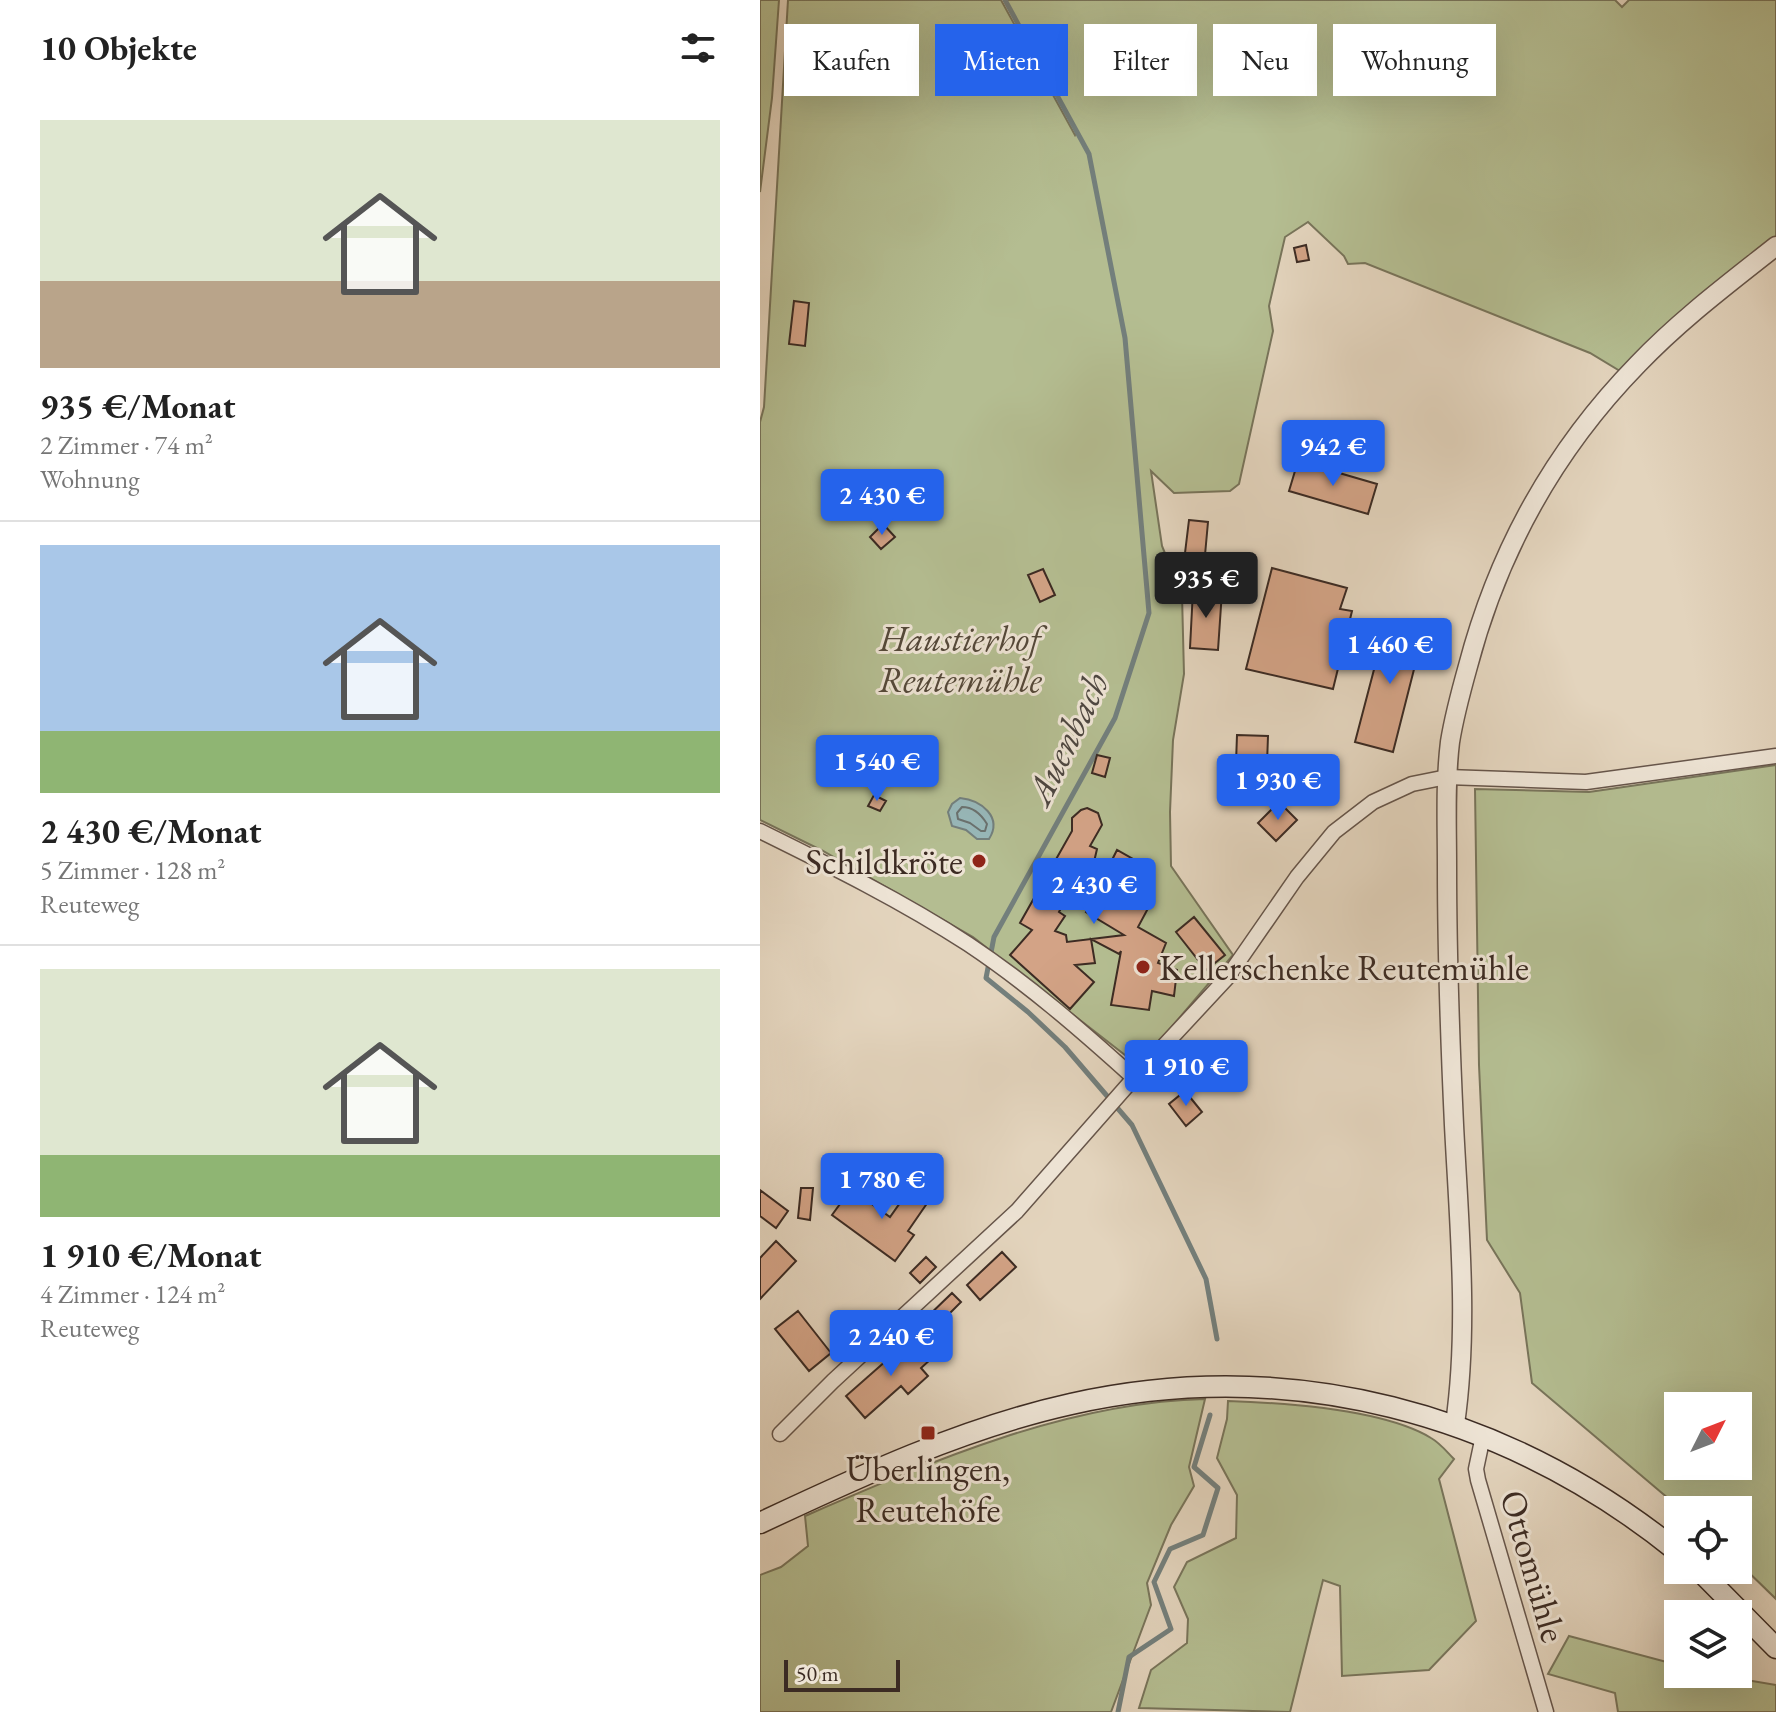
<!DOCTYPE html>
<html lang="de">
<head>
<meta charset="utf-8">
<style>
	body { margin:0; font-family:"EB Garamond",serif; background:#f2f2f2; color:#222; height:100vh; display:flex; flex-direction:column; font-size:30px; white-space:nowrap }
	* { box-sizing:border-box; margin:0 }
	p { font-size:26px; color:#767676 }
	.icon { flex:none; width:44px; height:44px; fill:none; stroke:currentColor; stroke-width:2; stroke-linecap:round; stroke-linejoin:round }
	.map { position:relative; flex:1; overflow:hidden }
	.panel { display:flex; flex-direction:column; background:#fff; width:760px }
	.panel>* { flex:none }
	.banner { position:absolute; left:24px; top:24px; width:760px; height:72px; display:flex; gap:16px }
	.needle { width:52px; rotate:48deg }
	.fabs { position:absolute; left:904px; top:1392px; display:grid; gap:16px }
	.fabs a { display:grid; place-items:center; width:88px; height:88px; border-radius:0px; background:#fff; box-shadow:0 8px 32px #0002; font-size:40px }
	.scale { position:absolute; left:24px; bottom:20px; width:116px; box-sizing:border-box; padding-left:8px; border:4px solid #3c2b23; border-top:0; font-size:22px; line-height:28px; white-space:nowrap; color:#3c2b23; -webkit-text-stroke:6px #ede3d4; paint-order:stroke }
	.price { position:absolute; translate:-50% -68px; padding:0 18px; border-radius:8px; background:#2563eb; color:#fff; font-size:26px; line-height:52px; filter:drop-shadow(0 2px 4px #0008) }
	.price::after { content:''; position:absolute; left:50%; top:48px; width:24px; height:18px; margin-left:-12px; background:inherit; clip-path:polygon(0 0,100% 0,50% 100%) }
	.price.selected { background:#222; color:#fff }
	ul { padding:0; list-style:none }
	li { display:grid; align-content:center; gap:16px; height:424px; padding:0 40px }
	li+li { border-top:2px solid #e0e0e0 }
	li span { display:grid; place-items:center; height:248px; border-radius:0px; color:#555 }
	li>.icon { margin-inline-start:auto }
	span .icon { width:144px; height:144px; fill:#fffc; stroke-width:1 }
	li b { font-size:34px }
	h2 { display:flex; justify-content:space-between; align-items:center; height:96px; padding:0 40px; font-size:34px }
	.tag { padding:0 28px; border-radius:0px; background:#fff; box-shadow:0 8px 32px #0002; font-size:28px; line-height:72px }
	.tag.selected { background:#2563eb; color:#fff }
	main { display:flex; flex:1; min-height:0 }
	.map>svg:first-child { display:block }
	.green { fill:#b4bd91; stroke:#78745a; stroke-width:2; fill-rule:evenodd }
	.water { fill:#97b7b8; stroke:#737f7c; stroke-width:2 }
	.lines { fill:none; stroke-linecap:round; stroke-linejoin:round }
	.shore { stroke:#6a716e; stroke-width:2 }
	.stream { stroke:#737f7c; stroke-width:5 }
	.building { fill:#d3a386; stroke:#3c2b23; stroke-width:2 }
	.minor-casing { stroke:#66554a; stroke-width:17 }
	.tertiary-casing { stroke:#66554a; stroke-width:21 }
	.secondary-casing { stroke:#3c2b23; stroke-width:23 }
	.minor { stroke:#ede3d4; stroke-width:14 }
	.tertiary { stroke:#ede3d4; stroke-width:18 }
	.secondary { stroke:#ede3d4; stroke-width:20 }
	.poi-dot { fill:#8f2418; stroke:#ede3d4; stroke-width:3 }
	.labels { text-anchor:middle; stroke-width:6; stroke-linejoin:round; paint-order:stroke }
	.park-label { font-size:36px; font-style:italic; fill:#544839; stroke:#ede3d4 }
	.poi-label { font-size:36px; fill:#3c2b23; stroke:#ede3d4; text-anchor:end }
	.street-label { font-size:36px; fill:#3c2b23; stroke:#ede3d4 }
	.water-label { font-size:38px; font-style:italic; fill:#4e4741; stroke:#ede3d4 }
</style>
</head>
<body>
<main>
<section class="panel">
<h2>10 Objekte<svg class="icon" aria-label="filters" viewBox="0 0 24 24"><path d="M4 7h16M4 17h16"/><circle cx="9" cy="7" r="2"/><circle cx="15" cy="17" r="2"/></svg></h2>
<ul>
<li><span style="background:linear-gradient(#dfe7d0 65%,#b9a48a 0)"><svg class="icon" aria-label="home" viewBox="0 0 24 24"><path d="M3 11l9-7 9 7M6 9v11h12V9"/></svg></span><div><b>935 €/Monat</b><p>2 Zimmer · 74 m²</p><p>Wohnung</p></div></li>
<li><span style="background:linear-gradient(#a9c7e8 75%,#8fb573 0)"><svg class="icon" aria-label="home" viewBox="0 0 24 24"><path d="M3 11l9-7 9 7M6 9v11h12V9"/></svg></span><div><b>2 430 €/Monat</b><p>5 Zimmer · 128 m²</p><p>Reuteweg</p></div></li>
<li><span style="background:linear-gradient(#dfe7d0 75%,#8fb573 0)"><svg class="icon" aria-label="home" viewBox="0 0 24 24"><path d="M3 11l9-7 9 7M6 9v11h12V9"/></svg></span><div><b>1 910 €/Monat</b><p>4 Zimmer · 124 m²</p><p>Reuteweg</p></div></li>
</ul>
</section>
<div class="map">
<svg width="1016" height="1712" viewBox="0 0 1016 1712">
	<rect width="100%" height="100%" fill="#e3d4bd"/>
	<filter id="stains"><feTurbulence type="fractalNoise" baseFrequency=".0025" numOctaves="4"/><feColorMatrix values="0 0 0 0 .2 0 0 0 0 .09 0 0 0 0 .02 0 0 0 .5 -.17"/></filter>
	<radialGradient id="worn" r=".72"><stop offset=".6" stop-color="#630" stop-opacity="0"/><stop offset="1" stop-color="#630" stop-opacity=".3"/></radialGradient>
	<path class="green" d="M 0,0 L 19,0 L 12,98 L 0,192 Z
		M 28,0 L 241,0 L 315,135 L 317,131 L 245,0 L 855,0 L 862,7 L 869,0 L 1016,0 L 1016,236 L 927,307 L 860,371 L 830,353 L 605,263 L 588,264 L 584,256 L 548,222 L 525,237 L 509,306 L 513,331 L 479,484 L 470,491 L 414,493 L 391,471 L 402,546 L 422,595 L 424,674 L 413,740 L 410,812 L 411,866 L 473,955 L 391,1051 L 374,1062 L 213,937 L 63,851 L 0,820 L 0,422 L 4,407 Z
		M 1016,765 L 1016,1599 L 978,1562 L 978,1510 L 922,1510 L 772,1383 L 760,1293 L 727,1240 L 719,1065 L 715,789 L 829,792 ZM 918,1406 L 978,1406 L 978,1466 L 918,1466 Z
		M 445,1399 L 429,1467 L 434,1486 L 411,1525 L 387,1583 L 391,1605 L 351,1712 L 0,1712 L 0,1575 L 21,1567 L 48,1546 L 45,1516 C 170,1462 307,1402 445,1399 Z
		M 468,1401 C 525,1403 623,1409 671,1438 C 680,1443 687,1452 694,1459 L 679,1479 L 716,1621 L 669,1670 L 582,1676 L 580,1586 L 563,1580 L 530,1712 L 379,1708 L 391,1670 L 427,1643 L 428,1619 L 414,1587 L 427,1562 L 476,1538 L 477,1495 L 457,1458 L 467,1419 Z
		M 809,1636 L 918,1665 L 918,1674 L 951,1674 L 1016,1685 L 1016,1712 L 858,1712 L 855,1693 L 788,1674 Z"/>
	<path class="water" d="M 200,798 C 221,800 243,817 229,839 L 217,839 L 206,830 L 192,826 L 188,812 L 192,804 Z"/>
	<g class="lines">
		<path class="shore" d="M 202,807 C 213,807 221,814 227,824 L 225,831 L 221,831 L 210,823 L 198,819 L 197,813 Z"/>
		<path class="stream" d="M 245,0 L 329,154 L 365,338 L 389,613 L 355,718 L 234,937 L 226,978 L 268,1012 L 305,1047 L 372,1125 L 446,1279 L 457,1339
			M 358,1712 L 369,1657 L 411,1629 L 394,1582 L 410,1549 L 443,1535 L 458,1488 L 434,1467 L 450,1415"/>
	</g>
	<path class="building" d="M 546,245 L 549,260 L 537,262 L 534,248 Z
		M 34,301 L 49,303 L 45,346 L 29,344 Z
		M 538,461 L 617,484 L 608,514 L 529,491 Z
		M 429,520 L 448,522 L 445,555 L 425,553 Z
		M 123,524 L 135,537 L 121,549 L 110,537 Z
		M 512,568 L 587,588 L 580,609 L 592,611 L 573,689 L 486,669 Z
		M 283,569 L 295,595 L 280,602 L 268,575 Z
		M 433,590 L 462,591 L 458,650 L 430,648 Z
		M 627,620 L 664,630 L 633,752 L 595,742 Z
		M 477,735 L 508,736 L 507,764 L 476,763 Z
		M 337,755 L 350,758 L 345,777 L 332,773 Z
		M 508,758 L 526,762 L 521,787 L 504,784 Z
		M 114,795 L 126,801 L 120,811 L 108,806 Z
		M 519,802 L 537,820 L 516,841 L 498,823 Z
		M 327,808 L 338,813 L 342,825 L 330,846 L 337,849 L 330,879 L 320,873 L 299,912 L 305,916 L 295,931 L 306,935 L 307,942 L 364,935 L 326,912 L 357,850 L 380,863 L 384,877 L 378,887 L 393,899 L 378,927 L 406,943 L 398,963 L 417,970 L 414,996 L 392,991 L 389,1010 L 351,1005 L 361,951 L 359,954 L 331,939 L 335,963 L 315,965 L 334,982 L 310,1009 L 250,955 L 272,930 L 260,923 L 312,831 L 312,818 L 321,810 Z
		M 434,917 L 465,955 L 446,970 L 416,932 Z
		M 425,1091 L 442,1112 L 426,1126 L 409,1104 Z
		M 152,1186 L 170,1199 L 148,1231 L 154,1235 L 135,1261 L 72,1215 L 91,1189 L 130,1217 Z
		M 41,1188 L 53,1188 L 50,1220 L 38,1218 Z
		M 0,1190 L 28,1211 L 16,1228 L 0,1216 Z
		M 16,1241 L 36,1261 L 0,1299 L 0,1258 Z
		M 242,1252 L 256,1267 L 220,1300 L 207,1285 Z
		M 166,1257 L 176,1267 L 160,1283 L 150,1273 Z
		M 192,1293 L 201,1302 L 172,1331 L 162,1322 Z
		M 38,1311 L 71,1353 L 49,1371 L 15,1329 Z
		M 152,1338 L 171,1359 L 161,1368 L 168,1376 L 148,1394 L 141,1386 L 105,1418 L 86,1396 Z"/>
	<g class="lines">
		<g class="minor-casing">
			<path id="minor" d="M 0,831 C 71,866 142,901 208,944 C 268,984 321,1030 374,1078
				M 20,1434 L 73,1381 L 257,1211 L 374,1078 L 467,978 L 537,877 L 574,832 L 613,802 L 652,784 L 687,777 L 826,782 L 1016,756
				M 723,1436 L 716,1469 L 718,1480 L 786,1712"/>
		</g>
		<g class="tertiary-casing">
			<path id="tertiary" d="M 695,1424 C 709,1326 699,1224 694,1125 C 690,1039 687,952 687,866 C 687,825 685,783 690,742 C 694,717 701,691 708,666 C 738,552 794,450 878,364 C 920,320 968,284 1016,246"/>
		</g>
		<g class="secondary-casing">
			<path id="secondary" d="M 0,1523 C 100,1476 203,1428 311,1404 C 530,1355 745,1412 918,1552
				M 939,1570 L 1016,1648"/>
		</g>
		<use href="#minor" class="minor"/>
		<use href="#tertiary" class="tertiary"/>
		<use href="#secondary" class="secondary"/>
	</g>
	<g class="poi-dot">
		<circle cx="219" cy="861" r="8"/>
		<circle cx="383" cy="967" r="8"/>
		<rect x="160" y="1425" width="16" height="16" rx="4"/>
	</g>
	<g class="labels">
		<g class="park-label">
			<text x="200" y="651">Haustierhof<tspan x="200" dy="41">Reutemühle</tspan></text>
		</g>
		<g class="poi-label">
			<text x="203" y="874">Schildkröte</text>
			<text x="399" y="980" text-anchor="start">Kellerschenke Reutemühle</text>
			<text x="168" y="1481" text-anchor="middle">Überlingen,<tspan x="168" dy="41">Reutehöfe</tspan></text>
		</g>
		<g class="street-label">
			<text transform="translate(774 1566) rotate(74)" y="13">Ottomühle</text>
		</g>
		<g class="water-label">
			<text transform="translate(307 738) rotate(-64)" y="13">Auenbach</text>
		</g>
	</g>
	<rect width="100%" height="100%" filter="url(#stains)"/>
	<rect width="100%" height="100%" fill="url(#worn)"/>
</svg>
<div class="fabs">
<a><svg class="needle" viewBox="-14 -14 28 28"><path d="M0-13l5 13h-10z" fill="#e53935"/><path d="M0 13l5-13h-10z" fill="#767676"/></svg></a>
<a><svg class="icon" aria-label="locate" viewBox="0 0 24 24"><circle cx="12" cy="12" r="6"/><path d="M12 2v4M12 18v4M2 12h4M18 12h4"/></svg></a>
<a><svg class="icon" aria-label="layers" viewBox="0 0 24 24"><path d="M12 4l9 5-9 5-9-5zM3 14l9 5 9-5"/></svg></a>
</div>
<div class="scale">50 m</div>
<b class="price" style="left:573px;top:488px">942 €</b>
<b class="price" style="left:122px;top:537px">2 430 €</b>
<b class="price selected" style="left:446px;top:620px">935 €</b>
<b class="price" style="left:630px;top:686px">1 460 €</b>
<b class="price" style="left:117px;top:803px">1 540 €</b>
<b class="price" style="left:518px;top:822px">1 930 €</b>
<b class="price" style="left:334px;top:926px">2 430 €</b>
<b class="price" style="left:426px;top:1108px">1 910 €</b>
<b class="price" style="left:122px;top:1221px">1 780 €</b>
<b class="price" style="left:131px;top:1378px">2 240 €</b>
<div class="banner">
<a class="tag">Kaufen</a>
<a class="tag selected">Mieten</a>
<a class="tag">Filter</a>
<a class="tag">Neu</a>
<a class="tag">Wohnung</a>
</div>
</div>
</main>
</body>
</html>
